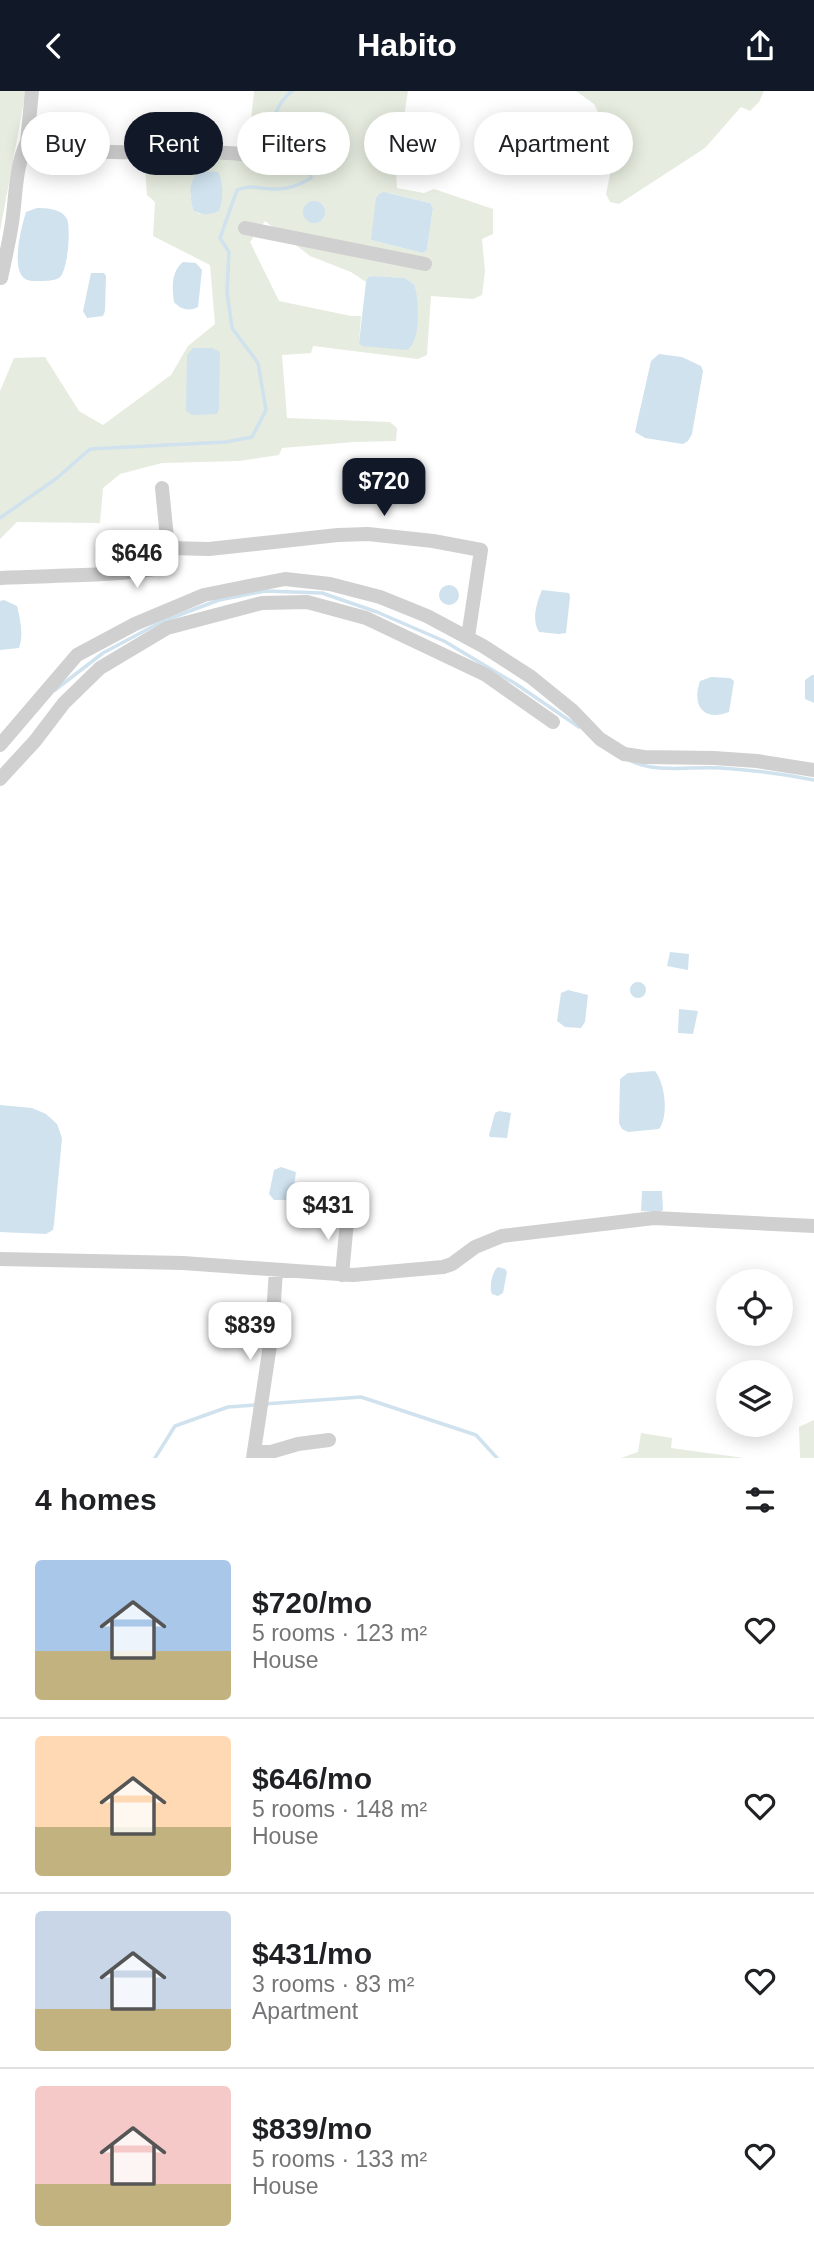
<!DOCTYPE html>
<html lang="en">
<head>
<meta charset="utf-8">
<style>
	body { margin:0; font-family:Helvetica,sans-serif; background:#f2f2f2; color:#202124; height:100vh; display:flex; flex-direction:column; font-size:26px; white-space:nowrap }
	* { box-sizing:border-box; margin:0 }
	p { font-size:23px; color:#757577 }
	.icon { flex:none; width:38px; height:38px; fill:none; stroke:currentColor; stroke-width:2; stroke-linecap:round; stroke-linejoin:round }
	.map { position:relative; height:1367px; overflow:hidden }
	.sheet { display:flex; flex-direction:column; background:#fff; flex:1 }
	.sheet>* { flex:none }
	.guide { position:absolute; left:21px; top:21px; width:774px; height:63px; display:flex; gap:14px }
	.buttons { position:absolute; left:716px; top:1178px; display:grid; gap:14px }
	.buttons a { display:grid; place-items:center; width:77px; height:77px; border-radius:50%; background:#fff; box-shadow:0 4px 18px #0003; font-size:35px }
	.price { position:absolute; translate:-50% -60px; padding:0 16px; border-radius:14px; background:#fff; color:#222; font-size:23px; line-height:46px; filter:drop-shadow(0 2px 4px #0008) }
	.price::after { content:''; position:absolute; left:50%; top:42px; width:21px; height:16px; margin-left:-10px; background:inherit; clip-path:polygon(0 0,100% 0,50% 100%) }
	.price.active { background:#111827; color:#fff }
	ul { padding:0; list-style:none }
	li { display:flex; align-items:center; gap:21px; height:175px; padding:0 35px }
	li+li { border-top:2px solid #e0e0e0 }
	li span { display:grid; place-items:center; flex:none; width:196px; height:140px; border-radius:7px; color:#555 }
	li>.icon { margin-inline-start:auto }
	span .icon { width:84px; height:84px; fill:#fffc; stroke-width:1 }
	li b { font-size:30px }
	h2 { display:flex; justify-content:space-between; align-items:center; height:84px; padding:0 35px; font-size:30px }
	.chip { padding:0 24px; border-radius:32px; background:#fff; box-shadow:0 4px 18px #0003; font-size:24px; line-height:63px }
	.chip.active { background:#111827; color:#fff }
	header { display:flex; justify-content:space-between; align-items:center; height:91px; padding:0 35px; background:#111827; color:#fff; font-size:32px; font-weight:600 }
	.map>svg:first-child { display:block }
	.green { fill:#e6ecdf; fill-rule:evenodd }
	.water { fill:#cfe2ee }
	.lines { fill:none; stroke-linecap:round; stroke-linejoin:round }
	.stream { stroke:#cfe2ee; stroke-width:3.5 }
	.street { stroke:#d0d0d0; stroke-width:14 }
</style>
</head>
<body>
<header><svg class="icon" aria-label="back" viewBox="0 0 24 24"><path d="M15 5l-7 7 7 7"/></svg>Habito<svg class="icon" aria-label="share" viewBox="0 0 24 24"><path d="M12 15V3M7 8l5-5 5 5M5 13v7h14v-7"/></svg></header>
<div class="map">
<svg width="814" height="1367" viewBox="0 0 814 1367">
	<rect width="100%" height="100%" fill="#fff"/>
	<path class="green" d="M 0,0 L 25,0 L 25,5 L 0,140 Z
		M 254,0 L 408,0 L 396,77 L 397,97 L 424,102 L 434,98 L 493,118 L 493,143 L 482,148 L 485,180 L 482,204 L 473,208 L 431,205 L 427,264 L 418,268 L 313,255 L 311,262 L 282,264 L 287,327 L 390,331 L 397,337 L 396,350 L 354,351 L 282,357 L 279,364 L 239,370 L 162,372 L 120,383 L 103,397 L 100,432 L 17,431 L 0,448 L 0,300 L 14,267 L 45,266 L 79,320 L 103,334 L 171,284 L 188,255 L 215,233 L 210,174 L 153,145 L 155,111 L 147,104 L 145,78 L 141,65 L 236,56 L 249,51 ZM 304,26 L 322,56 L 304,55 C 299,45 300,36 304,26 ZM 190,102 L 212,123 L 199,123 L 193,119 ZM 389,102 L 430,112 L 433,117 L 427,159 L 423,162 L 371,149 ZM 265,130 L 310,165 L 351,181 L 366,191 L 368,186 L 373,185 L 405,187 L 415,194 L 416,199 L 359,252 L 361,225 L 351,225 L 279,210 L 250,151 Z
		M 576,0 L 764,0 L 759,11 L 750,20 L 741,16 L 705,57 L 619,113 L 610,111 L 606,103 L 611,79 L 611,47 L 594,13 Z
		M 814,1329 L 814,1367 L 800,1367 L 799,1336 Z
		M 641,1342 L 672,1347 L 671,1357 L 744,1367 L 621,1367 L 638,1361 Z"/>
	<path class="water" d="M 306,24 L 327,28 C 332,50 324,63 301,53 L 300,40 Z
		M 201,80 L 218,81 C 224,91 223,109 219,120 C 210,124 201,125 193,119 C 190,105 187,88 201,80 Z
		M 384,101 L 430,112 L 433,117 L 427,159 L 423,162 L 371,149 L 376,107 L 379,103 Z
		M303 121a11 11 0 1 1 22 0a11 11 0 1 1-22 0Z
		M 37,117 C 47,117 62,118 67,128 C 71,137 68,181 59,187 C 54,190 44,190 38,190 C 34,190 30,190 27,189 C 9,182 22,134 26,121 Z
		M 183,171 L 196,172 L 202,179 L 198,216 C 189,221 180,218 174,211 C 172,198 171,180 183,171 Z
		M 91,182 L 104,182 L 106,185 L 105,220 L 103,225 L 87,227 L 83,220 Z
		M 373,185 L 405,187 L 415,194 C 418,209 422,250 407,259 L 362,255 L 359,252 L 366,191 L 368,186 Z
		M 193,257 L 212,257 L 220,261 L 219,318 L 217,323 L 192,324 L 186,320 L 187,264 Z
		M 659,263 L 682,266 L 701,275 L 703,280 L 692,343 L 688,350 L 683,353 L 645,347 L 635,341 L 651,270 Z
		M439 504a10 10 0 1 1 20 0a10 10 0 1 1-20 0Z
		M 542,499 L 569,502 L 570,506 L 566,542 L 559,543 L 539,541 C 531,528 537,511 542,499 Z
		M 4,509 L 17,515 C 20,528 24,544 19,557 L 0,559 L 0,510 Z
		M 812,584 L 814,584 L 814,612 L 805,608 L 805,589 Z
		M 711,586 L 730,587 L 734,590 L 729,621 C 702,631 692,614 700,590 Z
		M 670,861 L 689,863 L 688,879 L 667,875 Z
		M630 899a8 8 0 1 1 16 0a8 8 0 1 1-16 0Z
		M 568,899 L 588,904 L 585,931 L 581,937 L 565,936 L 557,930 L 561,902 Z
		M 679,918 L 698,920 L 693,943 L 678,942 Z
		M 655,980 C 665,992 669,1025 659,1038 L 628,1041 L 622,1038 L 619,1032 L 620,988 L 628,982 Z
		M 0,1014 L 32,1017 L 46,1023 L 57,1033 L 62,1047 L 54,1133 L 53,1139 L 46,1143 L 0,1141 Z
		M 499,1020 L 511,1022 L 507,1047 L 490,1046 L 489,1044 L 495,1022 Z
		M 281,1076 L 296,1081 L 292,1109 L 274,1109 L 269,1103 L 274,1079 Z
		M 642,1100 L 662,1100 L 663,1119 L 660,1121 L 641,1120 Z
		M 498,1176 L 505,1178 L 507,1181 L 503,1202 L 498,1205 L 492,1203 C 489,1197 492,1180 498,1176 Z"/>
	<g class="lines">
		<path class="stream" d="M 0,427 L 57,387 L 90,358 L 226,351 L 252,346 L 266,319 L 258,272 L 232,237 L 227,201 L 229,161 L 220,147 L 237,99 C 253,93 257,98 272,98 C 286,99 300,94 311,87 L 309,73 L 269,48 C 273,28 276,13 292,0
			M 55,599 L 103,562 L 163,530 L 219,509 L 265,500 L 322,502 L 377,521 L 444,550 L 516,593 L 579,636
			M 629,669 C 656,683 692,675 721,677 C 753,679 783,683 814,689
			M 264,1313 L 361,1306 L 476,1344 L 497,1367
			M 155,1367 L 175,1335 L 228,1316 L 256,1314"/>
		<path class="street" d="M 32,0 L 27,51 C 56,56 84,61 113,61 C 175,63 241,54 300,76
			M 245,137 L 425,173
			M 1,187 C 5,169 9,151 12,132 C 16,105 15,76 27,51
			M 168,457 L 209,458 L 338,444 L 368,443 L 433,450 L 481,459 L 468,546
			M 0,487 C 55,484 111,486 166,476 L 168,457 L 162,397
			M 0,654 L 77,564 L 135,533 L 204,504 L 285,488 L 330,493 L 380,506 L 427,525 L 483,555 L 531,586 L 573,620 L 600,648 L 624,663 L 644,666 L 714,667 L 757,670 L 814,679
			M 0,688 L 35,650 L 64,612 L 100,577 L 167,537 L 262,512 L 307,511 L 366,527 L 486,584 L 553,631
			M 0,1168 L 183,1172 L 353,1184 L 443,1176 L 452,1173 L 475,1156 L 502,1145 L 654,1127 L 814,1135
			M 342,1184 L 348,1120 L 343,1112
			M 254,1361 L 271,1361 L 298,1353 L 329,1349
			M 253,1367 L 272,1241 L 276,1179"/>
	</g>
</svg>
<div class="buttons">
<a><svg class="icon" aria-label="locate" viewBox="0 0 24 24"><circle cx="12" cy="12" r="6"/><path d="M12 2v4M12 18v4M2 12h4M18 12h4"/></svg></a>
<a><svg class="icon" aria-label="layers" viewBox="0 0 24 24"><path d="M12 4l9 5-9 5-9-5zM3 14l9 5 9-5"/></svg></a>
</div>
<b class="price active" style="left:384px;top:427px">$720</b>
<b class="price" style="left:137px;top:499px">$646</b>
<b class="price" style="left:328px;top:1151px">$431</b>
<b class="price" style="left:250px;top:1271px">$839</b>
<div class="guide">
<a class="chip">Buy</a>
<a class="chip active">Rent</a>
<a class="chip">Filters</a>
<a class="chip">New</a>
<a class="chip">Apartment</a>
</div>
</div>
<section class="sheet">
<h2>4 homes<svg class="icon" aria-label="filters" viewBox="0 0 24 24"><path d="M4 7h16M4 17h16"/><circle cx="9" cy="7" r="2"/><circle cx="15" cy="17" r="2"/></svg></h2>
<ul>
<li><span style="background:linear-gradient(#a9c7e8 65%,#c2b280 0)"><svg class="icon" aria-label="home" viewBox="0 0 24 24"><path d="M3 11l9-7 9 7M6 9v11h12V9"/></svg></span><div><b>$720/mo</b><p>5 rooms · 123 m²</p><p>House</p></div><svg class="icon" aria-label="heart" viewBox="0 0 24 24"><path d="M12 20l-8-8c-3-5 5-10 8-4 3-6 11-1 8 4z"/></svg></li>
<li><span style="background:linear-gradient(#ffd9b3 65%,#c2b280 0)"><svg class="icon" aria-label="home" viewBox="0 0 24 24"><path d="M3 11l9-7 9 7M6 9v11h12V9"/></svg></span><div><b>$646/mo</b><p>5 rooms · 148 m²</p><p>House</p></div><svg class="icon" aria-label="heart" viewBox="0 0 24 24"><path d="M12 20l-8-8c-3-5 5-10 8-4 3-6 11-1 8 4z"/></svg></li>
<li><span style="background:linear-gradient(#c9d6e8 70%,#c2b280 0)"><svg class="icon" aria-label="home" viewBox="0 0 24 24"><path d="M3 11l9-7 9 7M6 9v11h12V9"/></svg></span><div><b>$431/mo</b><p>3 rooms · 83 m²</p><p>Apartment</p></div><svg class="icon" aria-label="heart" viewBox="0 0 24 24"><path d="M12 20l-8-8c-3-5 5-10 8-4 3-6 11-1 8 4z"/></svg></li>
<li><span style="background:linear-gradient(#f6c9c9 70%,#c2b280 0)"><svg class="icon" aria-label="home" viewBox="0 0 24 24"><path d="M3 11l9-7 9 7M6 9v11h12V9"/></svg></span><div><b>$839/mo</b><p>5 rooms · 133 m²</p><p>House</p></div><svg class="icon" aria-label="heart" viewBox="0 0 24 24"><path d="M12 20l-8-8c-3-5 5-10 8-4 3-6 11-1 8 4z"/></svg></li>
</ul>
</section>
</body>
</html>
